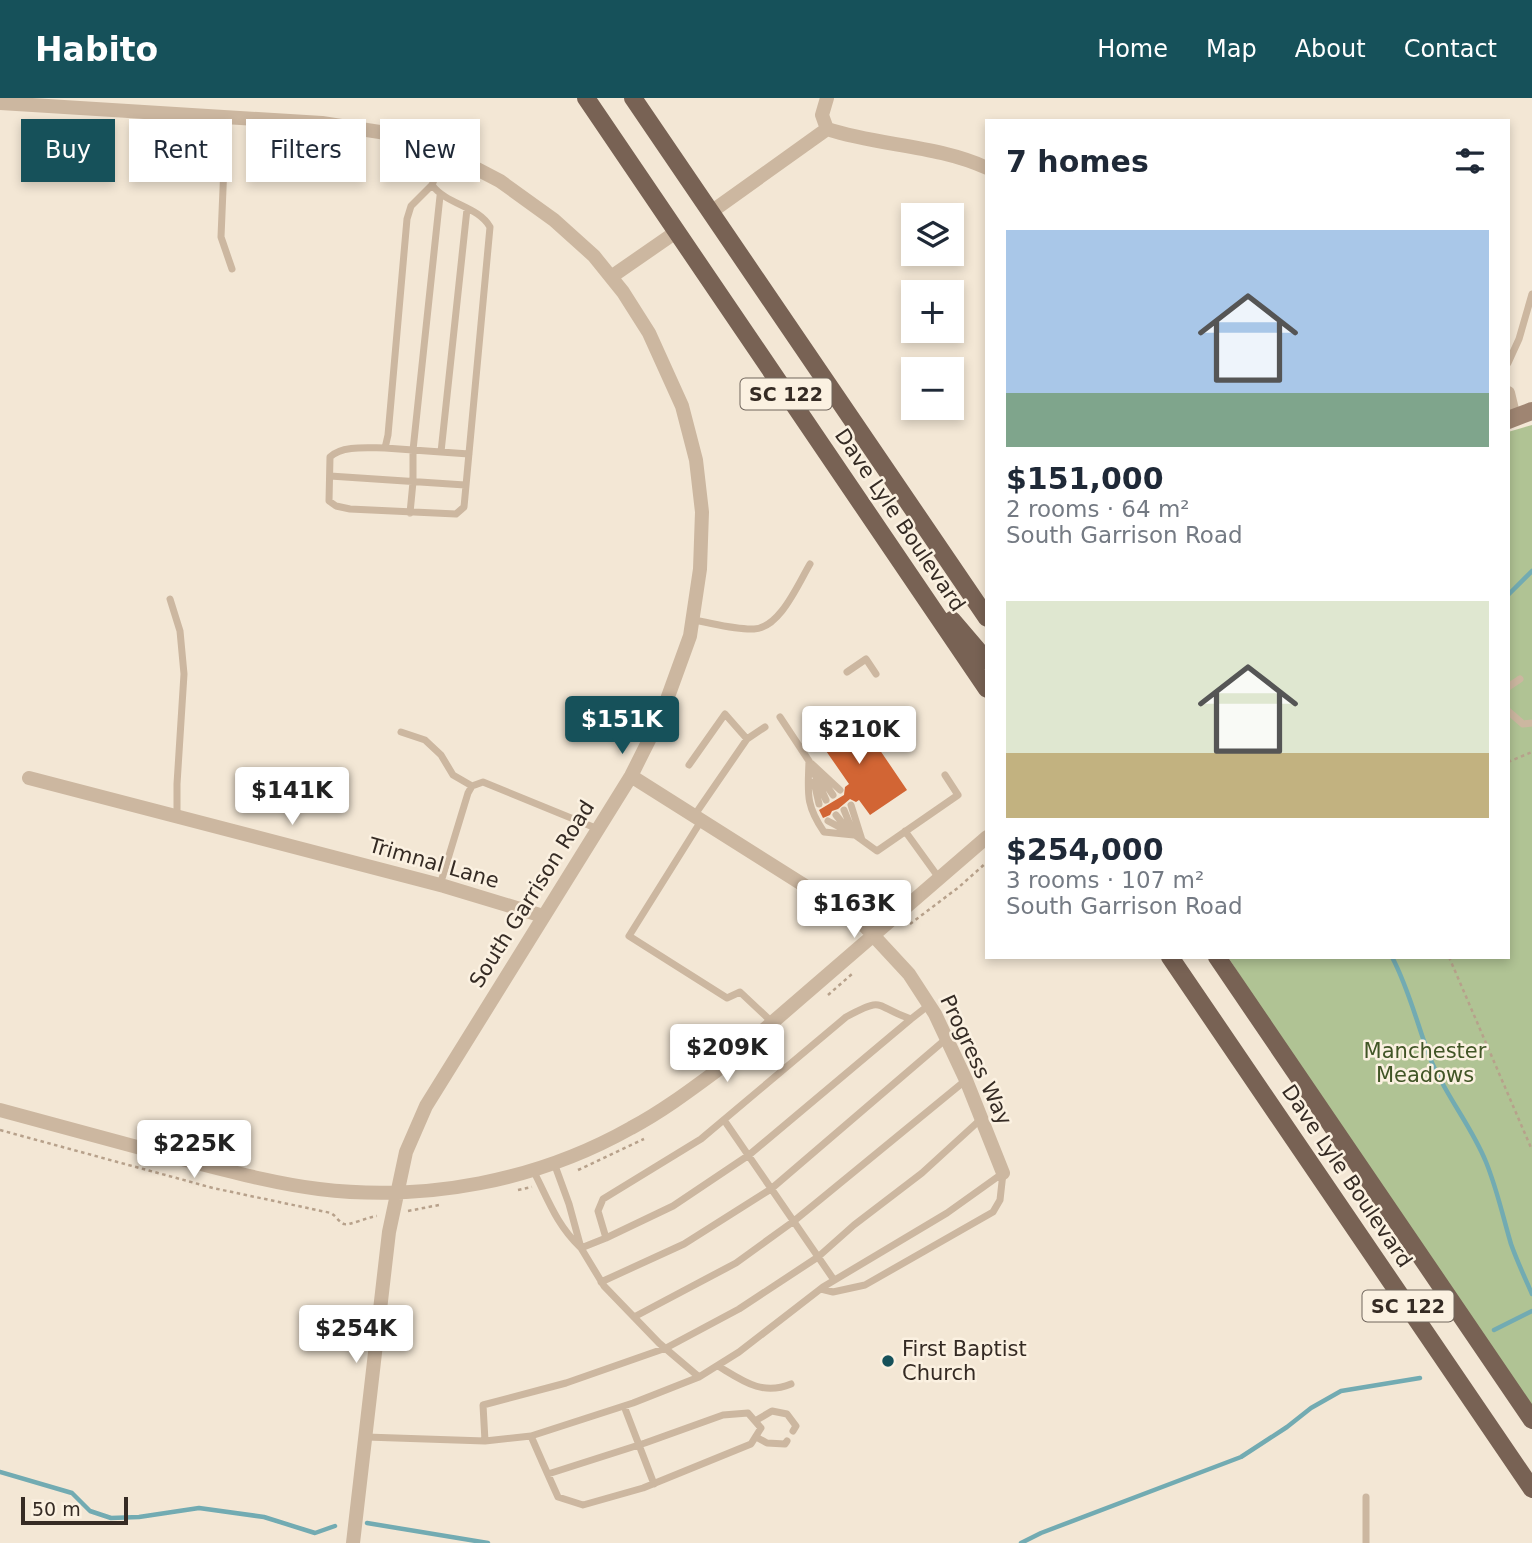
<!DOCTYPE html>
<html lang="en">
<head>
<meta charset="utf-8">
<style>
	body { margin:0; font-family:"DejaVu Sans",sans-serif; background:#f6f6f7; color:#1f2937; height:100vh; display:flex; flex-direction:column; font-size:26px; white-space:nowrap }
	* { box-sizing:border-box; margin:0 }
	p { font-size:23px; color:#747a83 }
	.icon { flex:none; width:38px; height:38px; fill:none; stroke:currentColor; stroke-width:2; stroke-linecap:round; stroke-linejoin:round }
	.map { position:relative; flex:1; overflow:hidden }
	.panel { position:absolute; left:985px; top:21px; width:525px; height:840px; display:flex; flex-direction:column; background:#fff; border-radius:0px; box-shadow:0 4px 10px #0003 }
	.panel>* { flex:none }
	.banner { position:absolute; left:21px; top:21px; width:665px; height:63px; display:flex; gap:14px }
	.fabs { position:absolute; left:901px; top:105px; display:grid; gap:14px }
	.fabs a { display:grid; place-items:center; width:63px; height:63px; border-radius:0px; background:#fff; box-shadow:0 4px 10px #0003; font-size:35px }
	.scale { position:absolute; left:21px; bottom:18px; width:107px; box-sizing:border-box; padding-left:7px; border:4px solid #352b24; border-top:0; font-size:19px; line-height:24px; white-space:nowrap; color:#352b24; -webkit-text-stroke:5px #fbf1e1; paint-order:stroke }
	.price { position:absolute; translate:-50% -60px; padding:0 16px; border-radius:7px; background:#fff; color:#222; font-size:23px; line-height:46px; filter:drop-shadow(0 2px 4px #0008) }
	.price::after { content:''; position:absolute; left:50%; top:42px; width:21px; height:16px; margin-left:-10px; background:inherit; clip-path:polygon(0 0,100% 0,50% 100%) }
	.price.selected { background:#16515a; color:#fff }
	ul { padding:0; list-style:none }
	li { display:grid; align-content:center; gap:14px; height:371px; padding:0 21px }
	li span { display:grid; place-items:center; height:217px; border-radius:0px; color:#555 }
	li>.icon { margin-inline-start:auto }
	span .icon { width:126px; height:126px; fill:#fffc; stroke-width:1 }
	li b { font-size:30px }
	h2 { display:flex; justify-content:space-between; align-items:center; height:84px; padding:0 21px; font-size:30px }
	.tag { padding:0 24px; border-radius:0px; background:#fff; box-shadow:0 4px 10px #0003; font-size:24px; line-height:63px }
	.tag.selected { background:#16515a; color:#fff }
	header { display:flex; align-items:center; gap:42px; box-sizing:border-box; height:98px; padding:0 35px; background:#16515a; color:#fff }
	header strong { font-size:33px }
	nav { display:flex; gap:38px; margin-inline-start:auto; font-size:24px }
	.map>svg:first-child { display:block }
	.green { fill:#b0c394 }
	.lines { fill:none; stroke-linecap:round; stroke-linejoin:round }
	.stream { stroke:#72abb2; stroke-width:4.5 }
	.building { fill:#d26534 }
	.path { stroke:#b7a18b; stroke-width:2.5; stroke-dasharray:3.5 3.5; stroke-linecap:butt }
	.lane { stroke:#ccb7a0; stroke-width:7 }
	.street { stroke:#ccb7a0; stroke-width:14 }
	.secondary { stroke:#9f8572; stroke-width:18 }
	.primary { stroke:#786254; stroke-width:18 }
	.poi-dot { fill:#16515a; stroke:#fbf1e1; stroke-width:2.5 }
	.labels { text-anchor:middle; stroke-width:5; stroke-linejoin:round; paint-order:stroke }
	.shield { fill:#fbf1e1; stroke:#70665d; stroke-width:2 }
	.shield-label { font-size:19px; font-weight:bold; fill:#352b24 }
	.street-label { font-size:21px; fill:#352b24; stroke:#fbf1e1 }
	.park-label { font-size:21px; fill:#415526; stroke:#fbf1e1 }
	.poi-label { font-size:21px; fill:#352b24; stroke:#fbf1e1; text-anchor:start }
</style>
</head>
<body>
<header>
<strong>Habito</strong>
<nav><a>Home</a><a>Map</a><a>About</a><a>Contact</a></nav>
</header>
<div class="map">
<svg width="1532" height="1445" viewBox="0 0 1532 1445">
	<rect width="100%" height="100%" fill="#f3e7d5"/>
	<path class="green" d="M 1532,327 L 1532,1310 L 1288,952 L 1228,859 L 1508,859 L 1508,334 Z"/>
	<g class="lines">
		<path class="stream" d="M 1508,497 L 1532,473
			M 1392,859 C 1409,891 1417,926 1430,960 C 1445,997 1471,1027 1486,1064 C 1497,1091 1503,1119 1511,1146 C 1517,1163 1525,1180 1532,1196
			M 1494,1232 L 1532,1213
			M 0,1374 L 72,1395 L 90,1413 L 111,1420 L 139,1419 L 199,1410 L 264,1419 L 315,1435 L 335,1428
			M 367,1425 L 488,1445
			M 1021,1445 L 1041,1435 L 1241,1359 L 1287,1329 L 1311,1310 L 1341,1293 L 1420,1280"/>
	</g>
	<path class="building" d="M 852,611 L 907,692 L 870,717 L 859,702 L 856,704 L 850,701 L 838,711 L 832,713 L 830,717 L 823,720 L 819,712 L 844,697 L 845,689 L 849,686 L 815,637 Z"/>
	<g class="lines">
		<path class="path" d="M 1508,664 L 1532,654
			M 910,826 L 959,789 L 987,764
			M 1449,859 L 1532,1052
			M 828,897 L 852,876
			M 0,1032 L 213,1090 L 331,1115 C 336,1118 339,1124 344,1126 C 348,1128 368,1119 377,1118
			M 578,1072 L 644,1041
			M 518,1092 L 532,1089
			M 408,1113 L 439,1107"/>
		<path class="lane" d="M 226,19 L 221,139 L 232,171
			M 432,87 L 411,108 L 407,121 L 388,337 L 385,350 C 369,350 342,347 330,359 L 329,403 L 336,408 L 350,411 L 456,416 L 464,409 L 490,129 C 478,108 447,107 432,87 L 445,55
			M 1508,265 L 1519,241 L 1532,196
			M 385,350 L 469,356
			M 441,354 L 467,111
			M 330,378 L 465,387
			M 410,415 L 413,384 L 413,352 L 440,98
			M 170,501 L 180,533 L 184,576 L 177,686 L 177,718
			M 693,522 C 712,525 735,532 754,531 C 780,530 798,486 810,466
			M 847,574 L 866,561 L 876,576
			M 1508,589 L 1520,581
			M 1508,613 L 1523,626 L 1532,625
			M 780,619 L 809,663 L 826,702
			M 401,634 L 425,642 L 441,657 L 453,677 L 472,688
			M 809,663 C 808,695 805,706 824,734 L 854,737
			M 812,666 L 840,692
			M 689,667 L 725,616 L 747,641
			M 820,678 L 833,697
			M 814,684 L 819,706
			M 851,707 L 862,742
			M 844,712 L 853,734
			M 836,717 L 848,732 L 877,753 L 958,697 L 945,677
			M 694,718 L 747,641 L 765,629
			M 701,723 L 629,838 L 727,900 L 740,894 L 772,924
			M 828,723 L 845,732
			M 905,733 L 939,780
			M 440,787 L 468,695 L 472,688 L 483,684 L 598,731
			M 724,1022 L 834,1182
			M 554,1065 L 569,1106 L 581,1150 L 604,1188 L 659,1245 L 699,1279
			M 533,1072 C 548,1101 556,1126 580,1149
			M 606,1140 L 673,1108 L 749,1057 L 911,921
			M 581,1150 L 606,1140 L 598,1113 L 603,1101 L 701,1041 L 846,919 C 886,897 874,909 911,921 L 929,907
			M 601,1184 L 684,1146 L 771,1091 L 946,941
			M 821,1191 L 833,1194 L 865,1187 L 993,1114 L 1000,1102 L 1003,1075
			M 634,1219 L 736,1165 L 794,1123 L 966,982
			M 718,1268 C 743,1283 762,1298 791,1286
			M 624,1308 L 654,1386
			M 755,1323 L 772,1313 L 787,1316 L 796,1328 L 793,1333
			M 531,1338 L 633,1305 L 699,1279 L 739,1254 L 823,1189 L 947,1115 L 1003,1075
			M 366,1339 L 485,1343 L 531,1338 C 540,1359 549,1379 558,1399 L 583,1407 L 643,1390 L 751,1346 L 761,1330 L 748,1315 L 723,1317 L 645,1345 L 548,1376
			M 756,1339 L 767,1345 L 785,1346 L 787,1343
			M 485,1343 L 483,1307 L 566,1285 L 666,1250 L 739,1211 L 818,1159 L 854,1127 L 922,1075 L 981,1021
			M 1366,1399 L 1366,1445"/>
		<path class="street" d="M 0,5 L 322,25 L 386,35 L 433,48 L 500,83 L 554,122 L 594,158 L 623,194 L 649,235 L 682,308 L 696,362 L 702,414 L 700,471 L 690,538 L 661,618 L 631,678 L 426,1008 L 406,1054 L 389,1134 L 353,1445
			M 827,31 C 879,48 937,47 987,70
			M 827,31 L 822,17 L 827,0
			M 711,114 L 827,31
			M 611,179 L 676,134
			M 1508,295 L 1514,320
			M 631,678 L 859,822 L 909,876 L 935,916 L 966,982 L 1003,1075
			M 29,680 L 444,788 L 543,818
			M 0,1012 C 58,1028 116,1043 174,1059 C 222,1071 270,1085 319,1091 C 426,1104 537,1083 631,1030 C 661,1014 688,994 715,974 L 987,739"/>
		<path class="secondary" d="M 1508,322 L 1532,313"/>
		<path class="primary" d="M 586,0 L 987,591
			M 633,0 L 987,520
			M 952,522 L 987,563
			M 1170,859 L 1532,1391
			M 1217,859 L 1532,1322"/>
	</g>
	<circle class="poi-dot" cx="888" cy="1263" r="7"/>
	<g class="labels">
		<g class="shield">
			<rect x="740.5" y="280.5" width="91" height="31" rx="5"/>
			<rect x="1362.5" y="1192.5" width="91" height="31" rx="5"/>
		</g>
		<g class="shield-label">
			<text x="786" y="303">SC 122</text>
			<text x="1408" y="1215">SC 122</text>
		</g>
		<g class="street-label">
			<text transform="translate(900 422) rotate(56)" y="7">Dave Lyle Boulevard</text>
			<text transform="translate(434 765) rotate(16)" y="7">Trimnal Lane</text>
			<text transform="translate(532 796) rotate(-58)" y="7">South Garrison Road</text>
			<text transform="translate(976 962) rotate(65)" y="7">Progress Way</text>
			<text transform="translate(1347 1078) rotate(56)" y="7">Dave Lyle Boulevard</text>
		</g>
		<g class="park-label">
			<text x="1425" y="960">Manchester<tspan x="1425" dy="24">Meadows</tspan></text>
		</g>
		<g class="poi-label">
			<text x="902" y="1258">First Baptist<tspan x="902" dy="24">Church</tspan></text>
		</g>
	</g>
</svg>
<div class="fabs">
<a><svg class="icon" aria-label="layers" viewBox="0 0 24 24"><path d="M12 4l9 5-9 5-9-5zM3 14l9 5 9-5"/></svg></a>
<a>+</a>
<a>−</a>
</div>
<div class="scale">50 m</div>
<b class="price selected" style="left:622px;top:658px">$151K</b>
<b class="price" style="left:859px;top:668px">$210K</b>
<b class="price" style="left:292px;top:729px">$141K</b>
<b class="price" style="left:854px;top:842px">$163K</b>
<b class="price" style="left:727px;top:986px">$209K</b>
<b class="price" style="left:194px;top:1082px">$225K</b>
<b class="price" style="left:356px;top:1267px">$254K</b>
<div class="banner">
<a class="tag selected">Buy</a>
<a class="tag">Rent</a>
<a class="tag">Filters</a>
<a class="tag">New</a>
</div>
<section class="panel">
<h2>7 homes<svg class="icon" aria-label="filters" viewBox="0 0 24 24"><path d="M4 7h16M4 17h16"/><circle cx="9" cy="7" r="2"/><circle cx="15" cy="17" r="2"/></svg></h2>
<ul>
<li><span style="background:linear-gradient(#a9c7e8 75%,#7fa58c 0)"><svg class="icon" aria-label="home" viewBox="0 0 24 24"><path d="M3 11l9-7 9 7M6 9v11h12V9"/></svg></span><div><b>$151,000</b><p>2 rooms · 64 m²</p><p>South Garrison Road</p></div></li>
<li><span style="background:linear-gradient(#dfe7d0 70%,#c2b280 0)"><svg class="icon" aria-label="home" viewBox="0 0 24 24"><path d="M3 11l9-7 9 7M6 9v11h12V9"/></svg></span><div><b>$254,000</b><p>3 rooms · 107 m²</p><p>South Garrison Road</p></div></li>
</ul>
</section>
</div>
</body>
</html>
